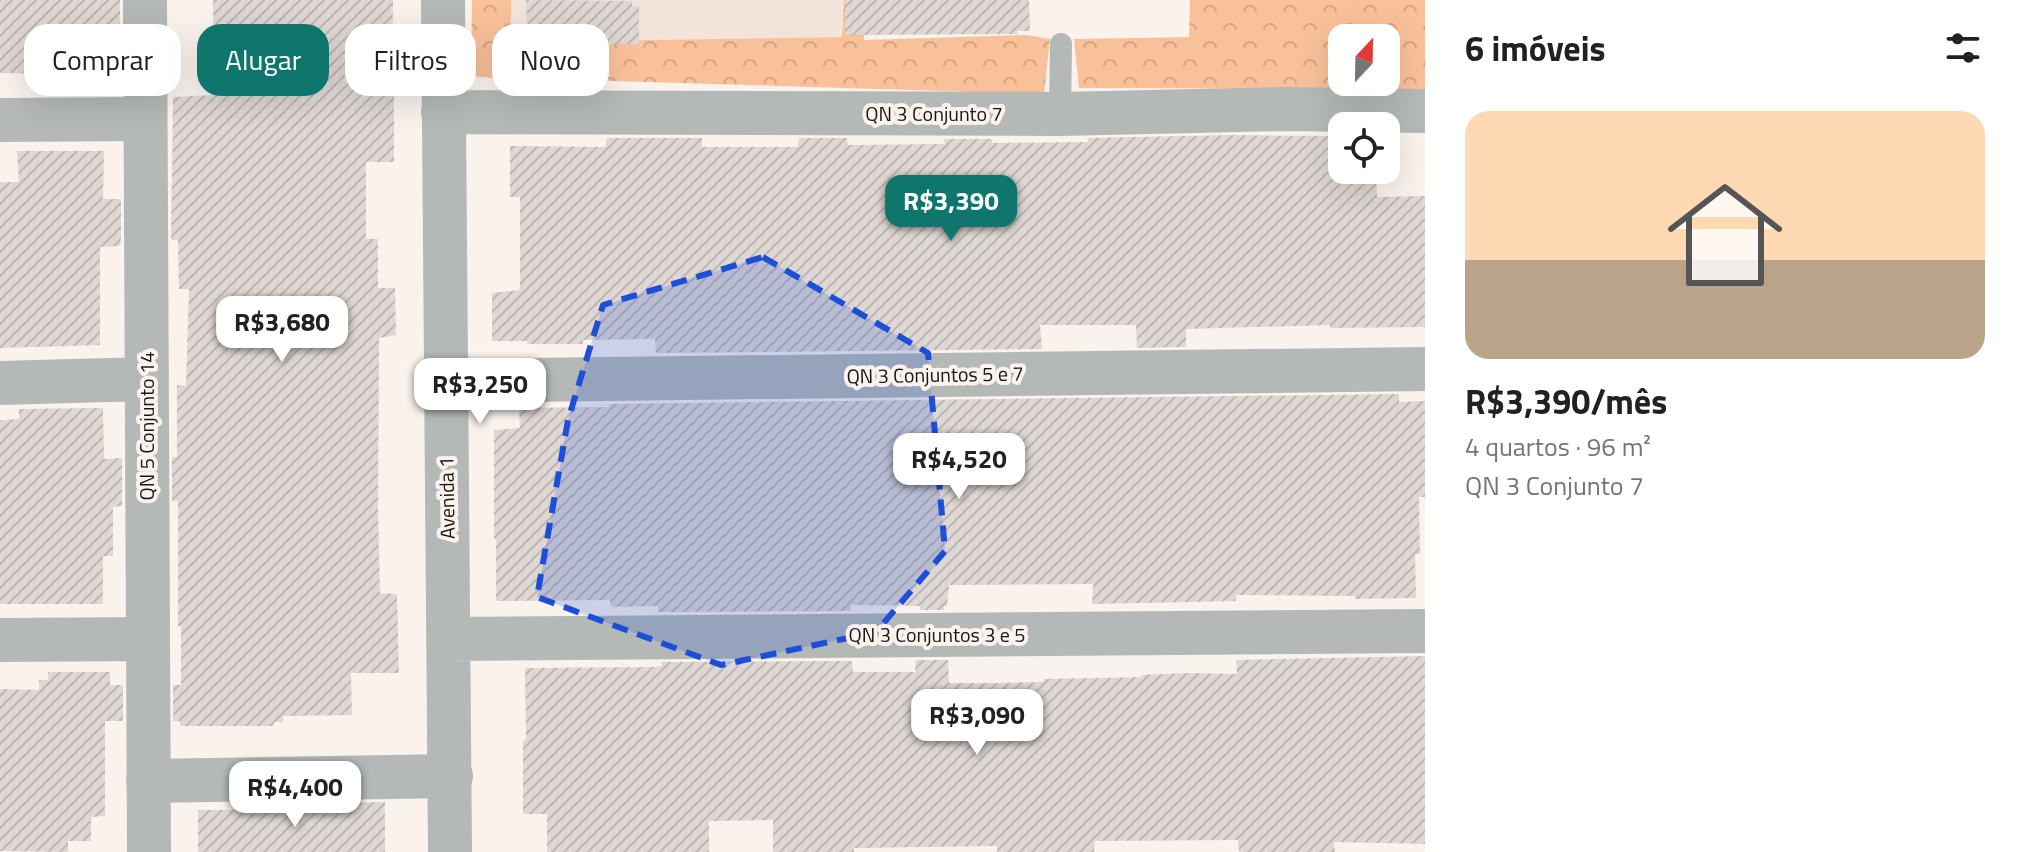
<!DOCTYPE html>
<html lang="pt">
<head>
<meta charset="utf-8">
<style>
	body { margin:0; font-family:"Titillium Web",sans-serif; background:#f2f2f2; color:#202124; height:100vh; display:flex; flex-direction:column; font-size:30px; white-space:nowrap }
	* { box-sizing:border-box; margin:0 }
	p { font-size:26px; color:#757577 }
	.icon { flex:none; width:44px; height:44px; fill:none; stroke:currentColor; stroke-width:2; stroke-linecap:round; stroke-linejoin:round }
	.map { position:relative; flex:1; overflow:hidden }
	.panel { display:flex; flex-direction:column; background:#fff; width:600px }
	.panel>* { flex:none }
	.guide { position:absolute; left:24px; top:24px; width:760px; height:72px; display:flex; gap:16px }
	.needle { width:52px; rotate:22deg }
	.controls { position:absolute; left:1328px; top:24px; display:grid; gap:16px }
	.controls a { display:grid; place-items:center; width:72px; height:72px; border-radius:16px; background:#fff; box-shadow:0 8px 32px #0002; font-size:40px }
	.price { position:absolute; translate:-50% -68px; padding:0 18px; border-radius:16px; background:#fff; color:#222; font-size:26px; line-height:52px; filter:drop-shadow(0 2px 4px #0008) }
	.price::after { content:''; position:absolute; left:50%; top:48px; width:24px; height:18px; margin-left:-12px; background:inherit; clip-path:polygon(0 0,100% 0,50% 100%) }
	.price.current { background:#0f766e; color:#fff }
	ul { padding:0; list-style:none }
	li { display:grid; align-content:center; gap:16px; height:424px; padding:0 40px }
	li+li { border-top:2px solid #e0e0e0 }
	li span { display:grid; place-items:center; height:248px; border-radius:24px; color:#555 }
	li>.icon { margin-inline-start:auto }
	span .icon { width:144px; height:144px; fill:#fffc; stroke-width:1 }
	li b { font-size:34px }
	h2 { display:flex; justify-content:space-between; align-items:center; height:96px; padding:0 40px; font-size:34px }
	.pill { padding:0 28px; border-radius:24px; background:#fff; box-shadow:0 8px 32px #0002; font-size:28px; line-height:72px }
	.pill.current { background:#0f766e; color:#fff }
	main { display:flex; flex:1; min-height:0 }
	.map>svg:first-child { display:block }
	.built { fill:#f2e4db }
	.park { fill:url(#park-crowns); fill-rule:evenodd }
	.building { fill:url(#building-hatch) }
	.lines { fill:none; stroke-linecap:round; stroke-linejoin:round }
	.service { stroke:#b4b8b7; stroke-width:22 }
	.minor { stroke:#b4b8b7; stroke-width:44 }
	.marked { fill:#1d4ed8; fill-opacity:0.2; stroke:#1d4ed8; stroke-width:6; stroke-dasharray:16 10; stroke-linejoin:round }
	.labels { text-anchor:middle; stroke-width:8; stroke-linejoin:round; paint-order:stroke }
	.street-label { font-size:20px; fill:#191715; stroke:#f9f2ed }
</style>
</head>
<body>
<main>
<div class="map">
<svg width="1425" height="852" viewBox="0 0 1425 852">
	<defs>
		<pattern id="park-crowns" width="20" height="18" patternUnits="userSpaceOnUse" patternTransform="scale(2)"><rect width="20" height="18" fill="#f9c19a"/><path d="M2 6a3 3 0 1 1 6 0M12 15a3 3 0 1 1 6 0" fill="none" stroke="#d5a584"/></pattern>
		<pattern id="building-hatch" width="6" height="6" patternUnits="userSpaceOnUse" patternTransform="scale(2)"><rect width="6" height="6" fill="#ded7d3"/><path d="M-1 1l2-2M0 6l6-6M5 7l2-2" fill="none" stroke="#beb8b4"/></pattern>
	</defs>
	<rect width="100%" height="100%" fill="#f9f2ed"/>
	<path class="built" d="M 511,0 L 844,0 L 842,37 L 644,40 L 511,45 Z"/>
	<path class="park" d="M 472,0 L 511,0 L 510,79 L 471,76 Z
		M 844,0 L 865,0 L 864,40 L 1027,35 L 1050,39 L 1044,94 L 578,80 L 576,44 L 644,40 L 842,37 Z
		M 1190,0 L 1425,0 L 1425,89 L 1079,88 L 1074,39 L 1189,37 ZM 1342,38 L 1386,38 L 1386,82 L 1342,82 Z"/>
	<path class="building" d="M 0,0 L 120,0 L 120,34 L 101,34 L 100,70 L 97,71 L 97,84 L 59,83 L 59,74 L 0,73 Z
		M 213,0 L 393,0 L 392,95 L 394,94 L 394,162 L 366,162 L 366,239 L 378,239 L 378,288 L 395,288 L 396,335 L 379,338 L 378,512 L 380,593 L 397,594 L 399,673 L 351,673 L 352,715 L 283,716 L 283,722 L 274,722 L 274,726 L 180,726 L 180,721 L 173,721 L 173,685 L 181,685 L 181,626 L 178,626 L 178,501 L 172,501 L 172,457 L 177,457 L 177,385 L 186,386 L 189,289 L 179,289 L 178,240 L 171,240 L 173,97 L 214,95 Z
		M 526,0 L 632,1 L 632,6 L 639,6 L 639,44 L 549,44 L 550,29 L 527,29 Z
		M 845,0 L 1029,0 L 1030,31 L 1017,31 L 1018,34 L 845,35 Z
		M 1232,135 L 1329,136 L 1329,160 L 1342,153 L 1342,170 L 1376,170 L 1377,197 L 1425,196 L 1425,327 L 1330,328 L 1330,325 L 1186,329 L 1186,347 L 1137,348 L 1136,325 L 1040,325 L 1042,349 L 656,353 L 655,339 L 583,340 L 583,344 L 527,344 L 527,341 L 492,341 L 492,293 L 520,290 L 520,197 L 510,197 L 510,146 L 605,147 L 607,138 L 702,138 L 702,147 L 798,147 L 799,138 L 847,138 L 848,145 L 945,144 L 944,139 L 992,139 L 992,143 L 1088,142 L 1088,138 Z
		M 17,151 L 104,151 L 103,199 L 121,199 L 121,238 L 120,246 L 100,247 L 100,345 L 0,348 L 0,182 L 19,182 Z
		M 1399,394 L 1399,402 L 1425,401 L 1425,497 L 1419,497 L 1420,554 L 1415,554 L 1416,598 L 1355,599 L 1355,596 L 1236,595 L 1236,601 L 1092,604 L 1093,584 L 949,585 L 947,606 L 944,606 L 944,610 L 920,610 L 920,606 L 851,605 L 851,611 L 658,612 L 658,606 L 611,607 L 610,600 L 496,601 L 496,539 L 494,539 L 494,430 L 520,428 L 519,408 L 609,407 L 609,404 Z
		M 103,408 L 104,459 L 122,458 L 122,506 L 113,507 L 113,556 L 103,556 L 103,604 L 0,604 L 0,420 L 19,419 L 19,409 Z
		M 1425,656 L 1425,844 L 1334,842 L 1335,852 L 1239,852 L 1238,840 L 1095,841 L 1094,852 L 997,852 L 997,846 L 854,848 L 854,852 L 773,852 L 773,820 L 709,821 L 709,852 L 547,852 L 547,814 L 523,814 L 523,741 L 526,739 L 525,668 L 657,667 L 662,666 L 661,662 L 852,661 L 853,672 L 915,672 L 916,660 L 948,660 L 949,683 L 996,683 L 1044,682 L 1044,679 L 1142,677 L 1142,675 L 1188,673 L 1237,674 L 1236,660 Z
		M 48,672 L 110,672 L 110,685 L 123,685 L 123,721 L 105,721 L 105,816 L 91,817 L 91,841 L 68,841 L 68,852 L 0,851 L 0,689 L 39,690 L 39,680 L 48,680 Z
		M 385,802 L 385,852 L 198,852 L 198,810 L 282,810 L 281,804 Z"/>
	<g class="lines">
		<path class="service" d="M 1060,114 L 1061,44"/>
		<path class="minor" d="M 145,0 L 149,852
			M 443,0 L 450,852
			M 443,112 L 1060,114 L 1284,109 L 1425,111
			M 0,120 L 145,119
			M 446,381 L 1425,369
			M 0,383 L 146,379
			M 449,639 L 1425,631
			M 0,640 L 148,639
			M 148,781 L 451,776"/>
	</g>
	<path class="marked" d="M 763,257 L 928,353 L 945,551 L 876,632 L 721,665 L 537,597 L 568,420 L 603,305 Z"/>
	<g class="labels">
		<g class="street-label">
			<text x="934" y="121">QN 3 Conjunto 7</text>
			<text transform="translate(935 375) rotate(-1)" y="7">QN 3 Conjuntos 5 e 7</text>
			<text transform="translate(147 426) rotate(-90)" y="7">QN 5 Conjunto 14</text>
			<text transform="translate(447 498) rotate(-91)" y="7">Avenida 1</text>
			<text x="937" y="642">QN 3 Conjuntos 3 e 5</text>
		</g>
	</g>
</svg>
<div class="controls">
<a><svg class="needle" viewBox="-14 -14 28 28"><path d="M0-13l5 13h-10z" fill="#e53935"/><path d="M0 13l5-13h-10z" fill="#757577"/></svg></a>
<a><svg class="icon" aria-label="locate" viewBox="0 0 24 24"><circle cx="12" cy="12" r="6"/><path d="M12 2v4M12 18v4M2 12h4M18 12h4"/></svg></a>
</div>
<b class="price current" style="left:951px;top:243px">R$3,390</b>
<b class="price" style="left:282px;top:364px">R$3,680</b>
<b class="price" style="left:480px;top:426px">R$3,250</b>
<b class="price" style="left:959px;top:501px">R$4,520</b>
<b class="price" style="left:977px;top:757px">R$3,090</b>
<b class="price" style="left:295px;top:829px">R$4,400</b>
<div class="guide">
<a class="pill">Comprar</a>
<a class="pill current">Alugar</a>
<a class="pill">Filtros</a>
<a class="pill">Novo</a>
</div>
</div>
<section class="panel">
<h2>6 imóveis<svg class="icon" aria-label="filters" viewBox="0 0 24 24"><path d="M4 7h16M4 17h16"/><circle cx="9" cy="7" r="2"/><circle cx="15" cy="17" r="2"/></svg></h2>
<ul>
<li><span style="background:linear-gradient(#ffd9b3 60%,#b9a48a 0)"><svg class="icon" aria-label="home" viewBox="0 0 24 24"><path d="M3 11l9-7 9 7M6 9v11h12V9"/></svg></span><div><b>R$3,390/mês</b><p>4 quartos · 96 m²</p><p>QN 3 Conjunto 7</p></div></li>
</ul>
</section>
</main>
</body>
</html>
